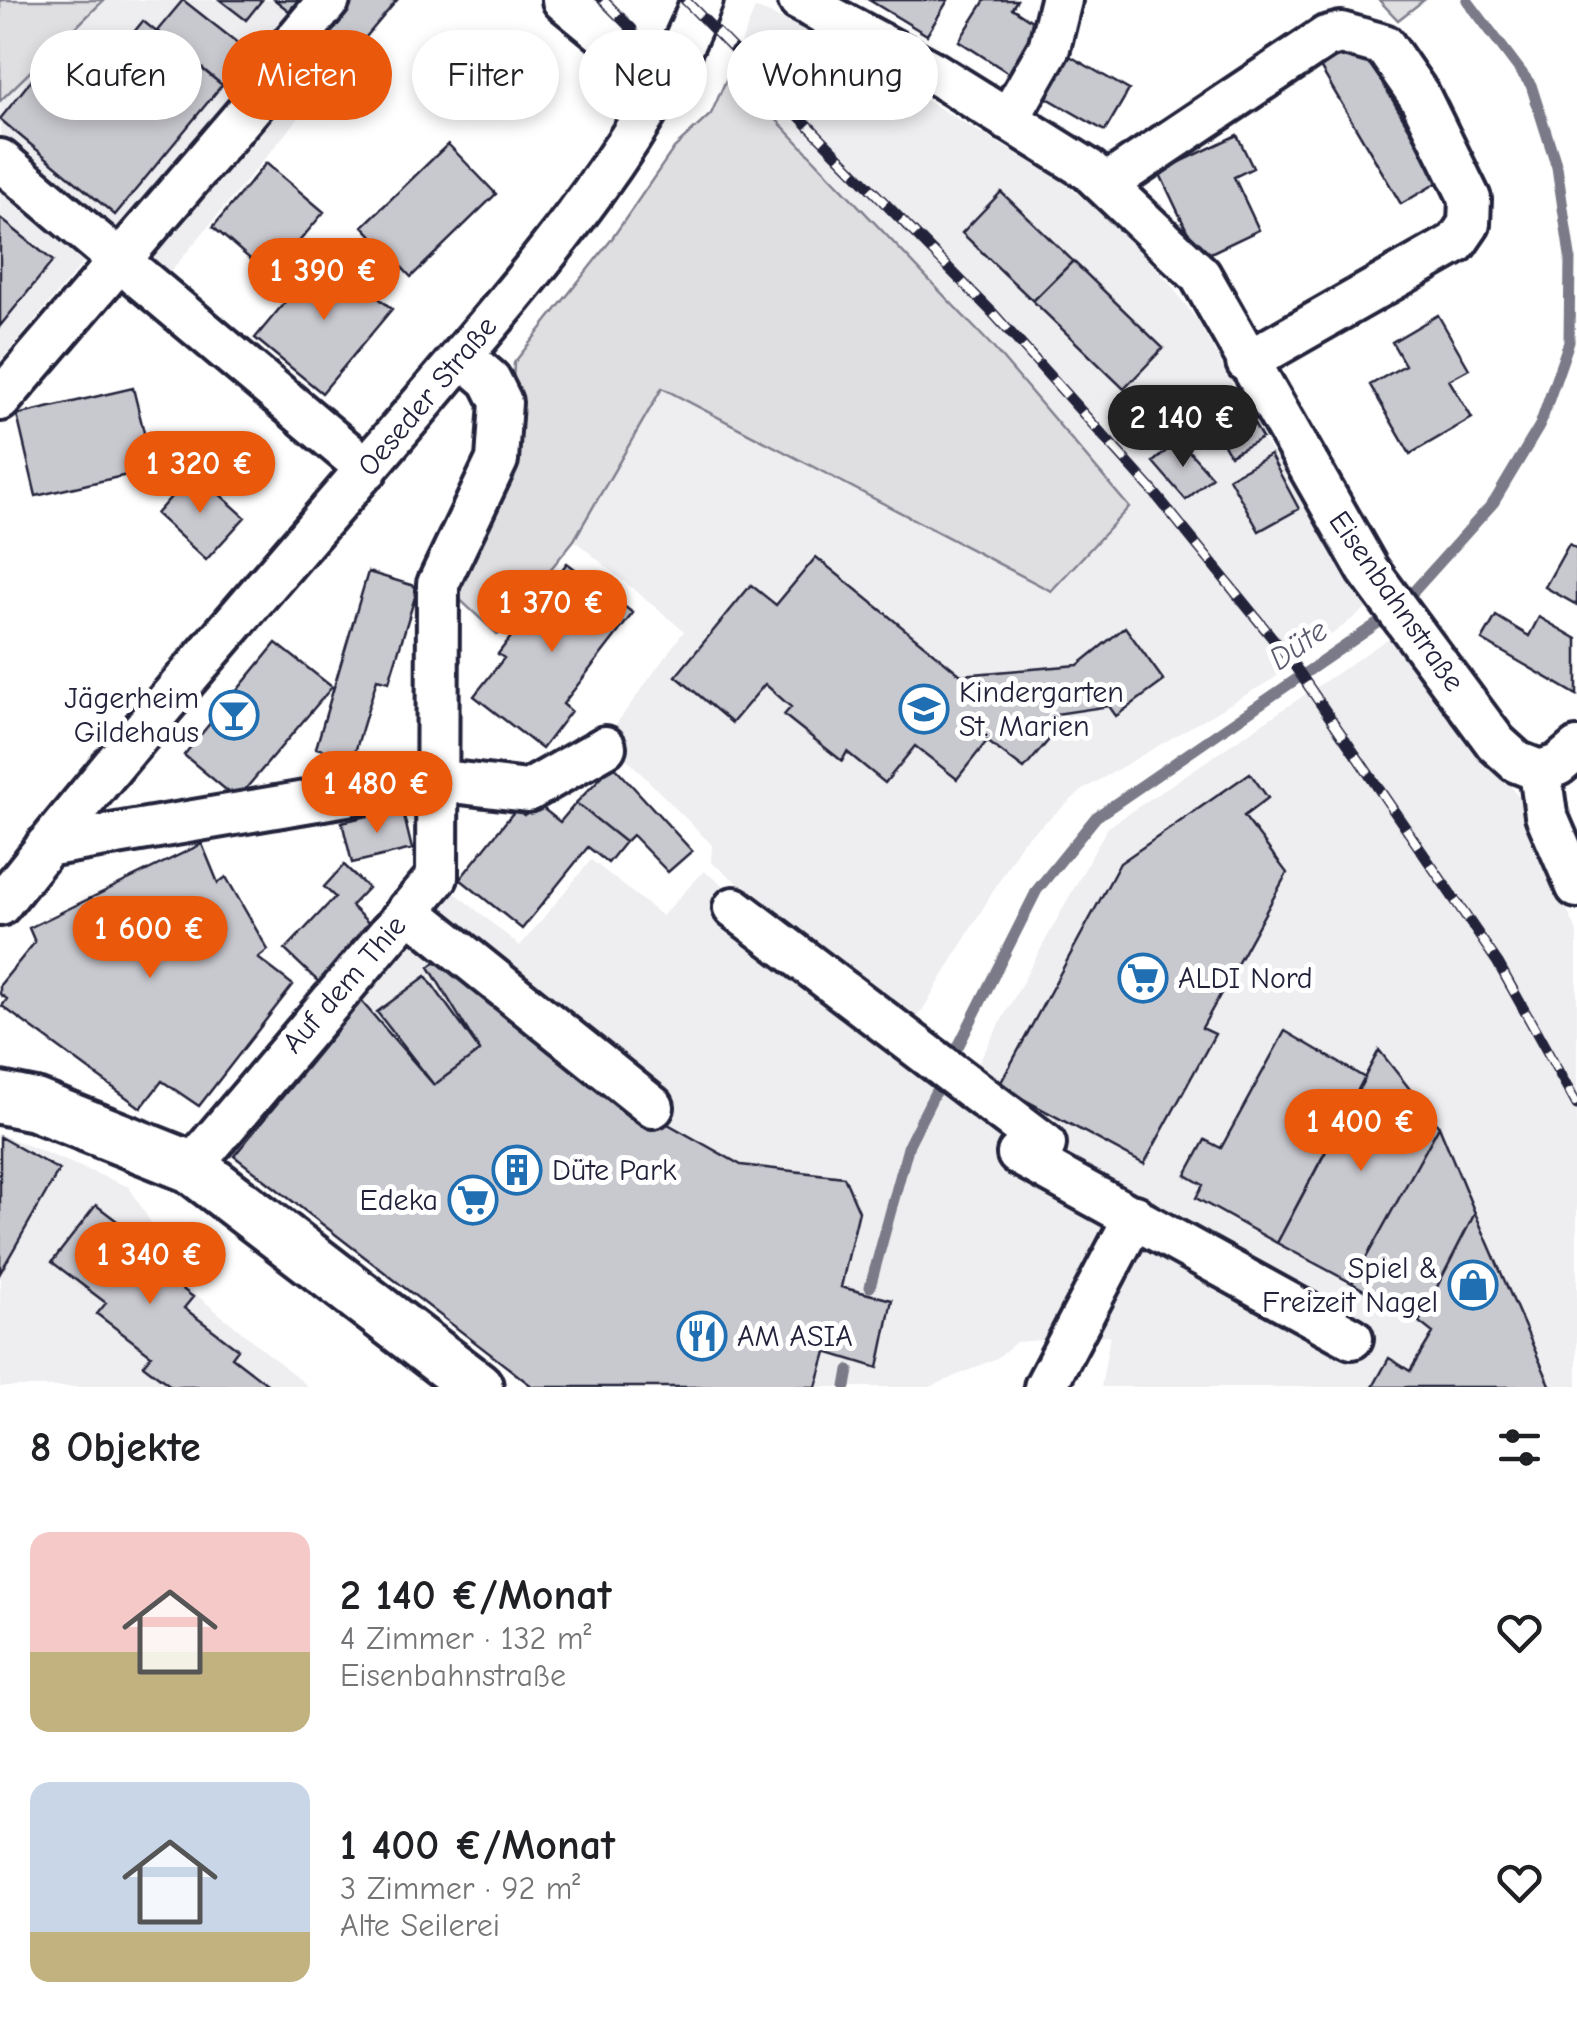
<!DOCTYPE html>
<html lang="de">
<head>
<meta charset="utf-8">
<style>
	body { margin:0; font-family:"Comic Neue",sans-serif; background:#f2f2f2; color:#202124; height:100vh; display:flex; flex-direction:column; font-size:38px; white-space:nowrap }
	* { box-sizing:border-box; margin:0 }
	p { font-size:32px; color:#757577 }
	.icon { flex:none; width:55px; height:55px; fill:none; stroke:currentColor; stroke-width:2; stroke-linecap:round; stroke-linejoin:round }
	.map { position:relative; height:1387px; overflow:hidden }
	.panel { display:flex; flex-direction:column; background:#fff; flex:1 }
	.panel>* { flex:none }
	.top-card { position:absolute; left:30px; top:30px; width:1000px; height:90px; display:flex; gap:20px }
	.price { position:absolute; translate:-50% -85px; padding:0 22px; border-radius:35px; background:#ea580c; color:#fff; font-size:32px; line-height:65px; filter:drop-shadow(0 2px 5px #0008) }
	.price::after { content:''; position:absolute; left:50%; top:60px; width:30px; height:22px; margin-left:-15px; background:inherit; clip-path:polygon(0 0,100% 0,50% 100%) }
	.price.active { background:#222; color:#fff }
	ul { padding:0; list-style:none }
	li { display:flex; align-items:center; gap:30px; height:250px; padding:0 30px }
	li span { display:grid; place-items:center; flex:none; width:280px; height:200px; border-radius:20px; color:#555 }
	li>.icon { margin-inline-start:auto }
	span .icon { width:120px; height:120px; fill:#fffc; stroke-width:1 }
	li b { font-size:42px }
	h2 { display:flex; justify-content:space-between; align-items:center; height:120px; padding:0 30px; font-size:42px }
	.tag { padding:0 35px; border-radius:45px; background:#fff; box-shadow:0 5px 15px #0003; font-size:35px; line-height:90px }
	.tag.active { background:#ea580c; color:#fff }
	.map>svg:first-child { display:block }
	.built { fill:#eeeef1 }
	.green { fill:#dfdfe2; stroke:#80808e; stroke-width:2.5 }
	.lines { fill:none; stroke-linecap:round; stroke-linejoin:round }
	.stream { stroke:#7a7a88; stroke-width:11 }
	.building { fill:#c8c8cf; stroke:#22223b; stroke-width:2.5 }
	.minor-casing { stroke:#22223b; stroke-width:48 }
	.major-casing { stroke:#22223b; stroke-width:58 }
	.minor { stroke:#fff; stroke-width:40 }
	.major { stroke:#fff; stroke-width:50 }
	.rail-casing { stroke:#22223b; stroke-width:11 }
	.rail { stroke:#fff; stroke-width:8; stroke-dasharray:22; stroke-linecap:butt }
	.labels { text-anchor:middle; stroke-width:10; stroke-linejoin:round; paint-order:stroke }
	.street-label { font-size:30px; fill:#22223b; stroke:#fff }
	.poi-label { font-size:30px; fill:#22223b; stroke:#fff; text-anchor:start }
	.water-label { font-size:32px; font-style:italic; fill:#5c5c6f; stroke:#fff }
</style>
</head>
<body>
<div class="map">
<svg width="1577" height="1387" viewBox="0 0 1577 1387">
	<rect width="100%" height="100%" fill="#fff"/>
	<filter id="ink" filterUnits="userSpaceOnUse"><feTurbulence type="fractalNoise" baseFrequency=".01" numOctaves="2"/><feDisplacementMap in="SourceGraphic" scale="20" xChannelSelector="R" yChannelSelector="G"/><feConvolveMatrix kernelMatrix="1 2 1 2 8 2 1 2 1" color-interpolation-filters="sRGB"/></filter>
	<g filter="url(#ink)">
		<path class="built" d="M 106,0 L 397,0 L 167,276 L 111,229 L 0,362 L 0,101 Z
			M 755,8 L 806,29 L 1060,180 L 1108,218 L 1169,282 L 1198,322 L 1262,438 L 1372,604 L 1273,679 L 1084,789 L 1023,841 L 916,1021 L 711,862 L 712,845 L 606,738 L 684,631 L 574,540 L 662,388 L 1050,591 L 991,345 L 730,71 Z
			M 1395,634 L 1519,797 L 1577,932 L 1577,1387 L 1101,1387 L 1110,1335 L 1016,1342 L 997,1358 L 930,1387 L 533,1387 L 231,1156 L 442,882 L 520,946 L 591,860 L 662,916 L 704,871 L 971,1076 L 1107,828 Z
			M 0,1134 L 129,1187 L 194,1293 L 309,1387 L 0,1387 Z"/>
		<path class="green" d="M 0,0 L 104,0 L 0,101 Z
			M 1379,0 L 1424,0 L 1398,20 Z
			M 730,71 L 991,345 L 1129,507 L 1051,591 L 662,388 L 574,540 L 498,635 L 456,596 L 509,472 L 514,363 L 611,240 L 674,148 L 711,114 Z"/>
		<g class="lines">
			<path class="stream" d="M 870,1287 L 909,1144 L 1037,890 L 1096,817 L 1397,610 L 1494,502 L 1540,425 L 1569,342 L 1570,256 L 1557,167 L 1531,85 L 1467,0
				M 846,1387 L 849,1370"/>
		</g>
		<path class="building" d="M 183,0 L 249,52 L 222,85 L 157,31 Z
			M 220,0 L 262,0 L 246,20 Z
			M 275,0 L 298,0 L 289,11 Z
			M 348,0 L 397,0 L 314,99 L 285,74 Z
			M 869,0 L 948,0 L 927,35 Z
			M 985,0 L 1017,0 L 1012,8 L 1049,32 L 1018,79 L 959,41 Z
			M 143,21 L 222,85 L 115,215 L 0,119 L 33,78 L 53,94 L 92,45 L 111,60 Z
			M 1360,44 L 1440,181 L 1401,204 L 1320,67 Z
			M 773,50 L 783,60 L 776,67 L 766,57 Z
			M 1068,55 L 1129,90 L 1105,131 L 1044,96 Z
			M 1237,135 L 1253,168 L 1234,177 L 1259,230 L 1200,258 L 1159,172 Z
			M 448,144 L 496,194 L 411,277 L 363,226 Z
			M 266,163 L 324,212 L 270,276 L 213,227 Z
			M 1001,192 L 1073,261 L 1033,301 L 962,233 Z
			M 0,218 L 53,261 L 0,326 Z
			M 325,254 L 392,309 L 322,393 L 255,338 Z
			M 1073,261 L 1163,348 L 1124,389 L 1033,301 Z
			M 1438,315 L 1469,369 L 1449,380 L 1472,418 L 1410,454 L 1370,385 L 1405,365 L 1392,342 Z
			M 133,388 L 153,469 L 36,496 L 17,415 Z
			M 1238,395 L 1262,438 L 1230,455 L 1206,412 Z
			M 1179,440 L 1212,477 L 1186,500 L 1153,462 Z
			M 1270,455 L 1299,509 L 1259,531 L 1229,478 Z
			M 194,471 L 245,517 L 206,560 L 156,514 Z
			M 1569,544 L 1577,549 L 1577,605 L 1545,587 Z
			M 816,557 L 961,675 L 1078,665 L 1125,627 L 1164,681 L 1116,716 L 1109,706 L 1056,714 L 1058,729 L 1024,769 L 987,741 L 957,779 L 915,746 L 885,783 L 847,752 L 842,761 L 784,715 L 791,707 L 765,684 L 732,723 L 676,676 L 751,585 L 776,605 Z
			M 567,563 L 633,613 L 563,704 L 571,711 L 542,749 L 474,696 L 504,658 L 498,654 Z
			M 368,572 L 418,587 L 389,682 L 377,679 L 353,759 L 316,748 Z
			M 1496,616 L 1529,636 L 1539,617 L 1577,639 L 1577,695 L 1482,640 Z
			M 276,643 L 332,687 L 237,799 L 184,755 Z
			M 613,765 L 692,851 L 668,872 L 632,835 L 625,842 L 576,803 Z
			M 1250,773 L 1268,798 L 1244,816 L 1287,873 L 1202,1028 L 1215,1034 L 1144,1164 L 999,1086 L 1120,863 Z
			M 535,802 L 560,822 L 576,803 L 625,842 L 608,863 L 588,847 L 522,929 L 460,879 L 516,809 L 524,815 Z
			M 402,808 L 412,849 L 352,863 L 342,822 Z
			M 202,844 L 218,883 L 226,877 L 268,950 L 258,958 L 293,985 L 199,1106 L 162,1081 L 141,1108 L 2,1006 L 7,999 L 0,994 L 0,985 L 35,942 L 29,928 Z
			M 344,865 L 368,888 L 351,906 L 379,933 L 326,989 L 285,950 L 335,897 L 324,887 Z
			M 443,955 L 620,1097 L 741,1165 L 844,1177 L 859,1211 L 841,1287 L 892,1300 L 878,1368 L 826,1352 L 816,1387 L 533,1387 L 234,1156 L 361,1001 L 434,1085 L 480,1051 L 429,967 Z
			M 426,976 L 480,1051 L 434,1085 L 377,1012 Z
			M 1285,1031 L 1365,1078 L 1277,1243 L 1196,1198 L 1203,1185 L 1186,1175 L 1205,1140 L 1221,1148 Z
			M 1379,1050 L 1439,1126 L 1352,1283 L 1277,1243 Z
			M 1439,1126 L 1475,1213 L 1419,1322 L 1352,1283 Z
			M 0,1137 L 59,1170 L 0,1273 Z
			M 96,1205 L 150,1246 L 141,1257 L 193,1297 L 184,1308 L 238,1349 L 232,1357 L 271,1387 L 172,1387 L 143,1365 L 151,1355 L 97,1314 L 106,1303 L 52,1262 Z
			M 1475,1213 L 1551,1387 L 1373,1387 L 1389,1358 L 1410,1371 L 1433,1333 L 1419,1322 Z"/>
		<g class="lines">
			<g class="minor-casing">
				<path id="minor" d="M 563,0 L 664,83
					M 799,0 L 931,71 L 1089,170 L 1200,275 L 1368,570 L 1496,743 L 1517,762 L 1540,771 L 1558,765 L 1577,749
					M 1008,120 L 1049,48 L 1061,0
					M 0,160 L 367,469
					M 1105,185 L 1326,37 L 1341,33 L 1384,45 L 1420,97 L 1470,199 L 1469,224 L 1456,243 L 1247,362
					M 0,400 L 270,85 L 273,67 L 329,0
					M 1540,771 L 1546,815 L 1577,887
					M 46,846 L 435,780 L 528,791 L 605,747
					M 0,905 C 137,731 285,565 428,396 C 524,282 650,140 702,0
					M 734,908 L 1045,1144 L 1039,1164
					M 408,910 L 653,1107
					M 1018,1154 L 1352,1338
					M 191,1167 L 437,877 L 438,584 L 497,460 L 501,402 L 490,380 L 462,356
					M 1045,1387 L 1135,1216"/>
			</g>
			<g class="major-casing">
				<path id="major" d="M 0,1098 L 35,1105 L 191,1167 L 477,1387"/>
			</g>
			<use href="#minor" class="minor"/>
			<use href="#major" class="major"/>
			<g class="rail-casing">
				<path id="rail" d="M 603,0 L 632,29
					M 685,0 L 991,311 L 1153,491 L 1292,662 L 1498,963 L 1577,1105"/>
			</g>
			<use href="#rail" class="rail"/>
		</g>
	</g>
	<defs>
		<g id="school-ring" transform="scale(2.5)"><circle r="9.5" fill="#fff" stroke="#1f6fb2" stroke-width="1.5"/><path d="M0-5L7-2L0 1L-7-2ZM-4 1L0 2.5L4 1V4Q0 6-4 4Z" fill="#1f6fb2"/></g>
		<g id="bar-ring" transform="scale(2.5)"><circle r="9.5" fill="#fff" stroke="#1f6fb2" stroke-width="1.5"/><path d="M-6-5H6L.8 .8V4.5H3.5V6h-7V4.5H-.8V.8Z" fill="#1f6fb2"/></g>
		<g id="supermarket-ring" transform="scale(2.5)"><circle r="9.5" fill="#fff" stroke="#1f6fb2" stroke-width="1.5"/><path d="M-6-5.5h2.5l.6 2H6L4.5 2H-2.5L-4.4-4H-6ZM-1.5 3.2a1.3 1.3 0 1 0 .1 0ZM3 3.2a1.3 1.3 0 1 0 .1 0Z" fill="#1f6fb2"/></g>
		<g id="building-ring" transform="scale(2.5)"><circle r="9.5" fill="#fff" stroke="#1f6fb2" stroke-width="1.5"/><path d="M-4-6H4V6H1V3H-1V6H-4ZM-2.5-4.3h1.7v1.8h-1.7ZM.8-4.3h1.7v1.8H.8ZM-2.5-1h1.7V.8h-1.7ZM.8-1h1.7V.8H.8Z" fill="#1f6fb2"/></g>
		<g id="shop-ring" transform="scale(2.5)"><circle r="9.5" fill="#fff" stroke="#1f6fb2" stroke-width="1.5"/><path d="M-5-2.5h2.3a2.7 3.5 0 0 1 5.4 0H5L5.5 6h-11ZM-1.5-2.5h3a1.5 2.3 0 0 0-3 0Z" fill="#1f6fb2"/></g>
		<g id="restaurant-ring" transform="scale(2.5)"><circle r="9.5" fill="#fff" stroke="#1f6fb2" stroke-width="1.5"/><path d="M-5-6h1v4h1v-4h1v4h1v-4h1v5L-1.5 .5V6h-2V.5L-5-1ZM5-6V6H3V1.5H1.5Q1.5-4 5-6Z" fill="#1f6fb2"/></g>
	</defs>
	<g fill-rule="evenodd">
		<use href="#school-ring" x="924" y="709"/>
		<use href="#bar-ring" x="234" y="715"/>
		<use href="#supermarket-ring" x="1143" y="978"/>
		<use href="#building-ring" x="517" y="1170"/>
		<use href="#supermarket-ring" x="473" y="1200"/>
		<use href="#shop-ring" x="1473" y="1285"/>
		<use href="#restaurant-ring" x="702" y="1336"/>
	</g>
	<g class="labels">
		<g class="street-label">
			<text transform="translate(427 396) rotate(-50)" y="10">Oeseder Straße</text>
			<text transform="translate(1397 601) rotate(55)" y="10">Eisenbahnstraße</text>
			<text transform="translate(344 984) rotate(-49)" y="10">Auf dem Thie</text>
		</g>
		<g class="poi-label">
			<text x="959" y="702">Kindergarten<tspan x="959" dy="34">St. Marien</tspan></text>
			<text x="199" y="708" text-anchor="end">Jägerheim<tspan x="199" dy="34">Gildehaus</tspan></text>
			<text x="1178" y="988">ALDI Nord</text>
			<text x="552" y="1180">Düte Park</text>
			<text x="438" y="1210" text-anchor="end">Edeka</text>
			<text x="1438" y="1278" text-anchor="end">Spiel &amp;<tspan x="1438" dy="34">Freizeit Nagel</tspan></text>
			<text x="737" y="1346">AM ASIA</text>
		</g>
		<g class="water-label">
			<text transform="translate(1298 644) rotate(-35)" y="11">Düte</text>
		</g>
	</g>
</svg>
<b class="price" style="left:324px;top:323px">1 390 €</b>
<b class="price active" style="left:1183px;top:470px">2 140 €</b>
<b class="price" style="left:200px;top:516px">1 320 €</b>
<b class="price" style="left:552px;top:655px">1 370 €</b>
<b class="price" style="left:377px;top:836px">1 480 €</b>
<b class="price" style="left:150px;top:981px">1 600 €</b>
<b class="price" style="left:1361px;top:1174px">1 400 €</b>
<b class="price" style="left:150px;top:1307px">1 340 €</b>
<div class="top-card">
<a class="tag">Kaufen</a>
<a class="tag active">Mieten</a>
<a class="tag">Filter</a>
<a class="tag">Neu</a>
<a class="tag">Wohnung</a>
</div>
</div>
<section class="panel">
<h2>8 Objekte<svg class="icon" aria-label="filters" viewBox="0 0 24 24"><path d="M4 7h16M4 17h16"/><circle cx="9" cy="7" r="2"/><circle cx="15" cy="17" r="2"/></svg></h2>
<ul>
<li><span style="background:linear-gradient(#f6c9c9 60%,#c2b280 0)"><svg class="icon" aria-label="home" viewBox="0 0 24 24"><path d="M3 11l9-7 9 7M6 9v11h12V9"/></svg></span><div><b>2 140 €/Monat</b><p>4 Zimmer · 132 m²</p><p>Eisenbahnstraße</p></div><svg class="icon" aria-label="heart" viewBox="0 0 24 24"><path d="M12 20l-8-8c-3-5 5-10 8-4 3-6 11-1 8 4z"/></svg></li>
<li><span style="background:linear-gradient(#c9d6e8 75%,#c2b280 0)"><svg class="icon" aria-label="home" viewBox="0 0 24 24"><path d="M3 11l9-7 9 7M6 9v11h12V9"/></svg></span><div><b>1 400 €/Monat</b><p>3 Zimmer · 92 m²</p><p>Alte Seilerei</p></div><svg class="icon" aria-label="heart" viewBox="0 0 24 24"><path d="M12 20l-8-8c-3-5 5-10 8-4 3-6 11-1 8 4z"/></svg></li>
</ul>
</section>
</body>
</html>
